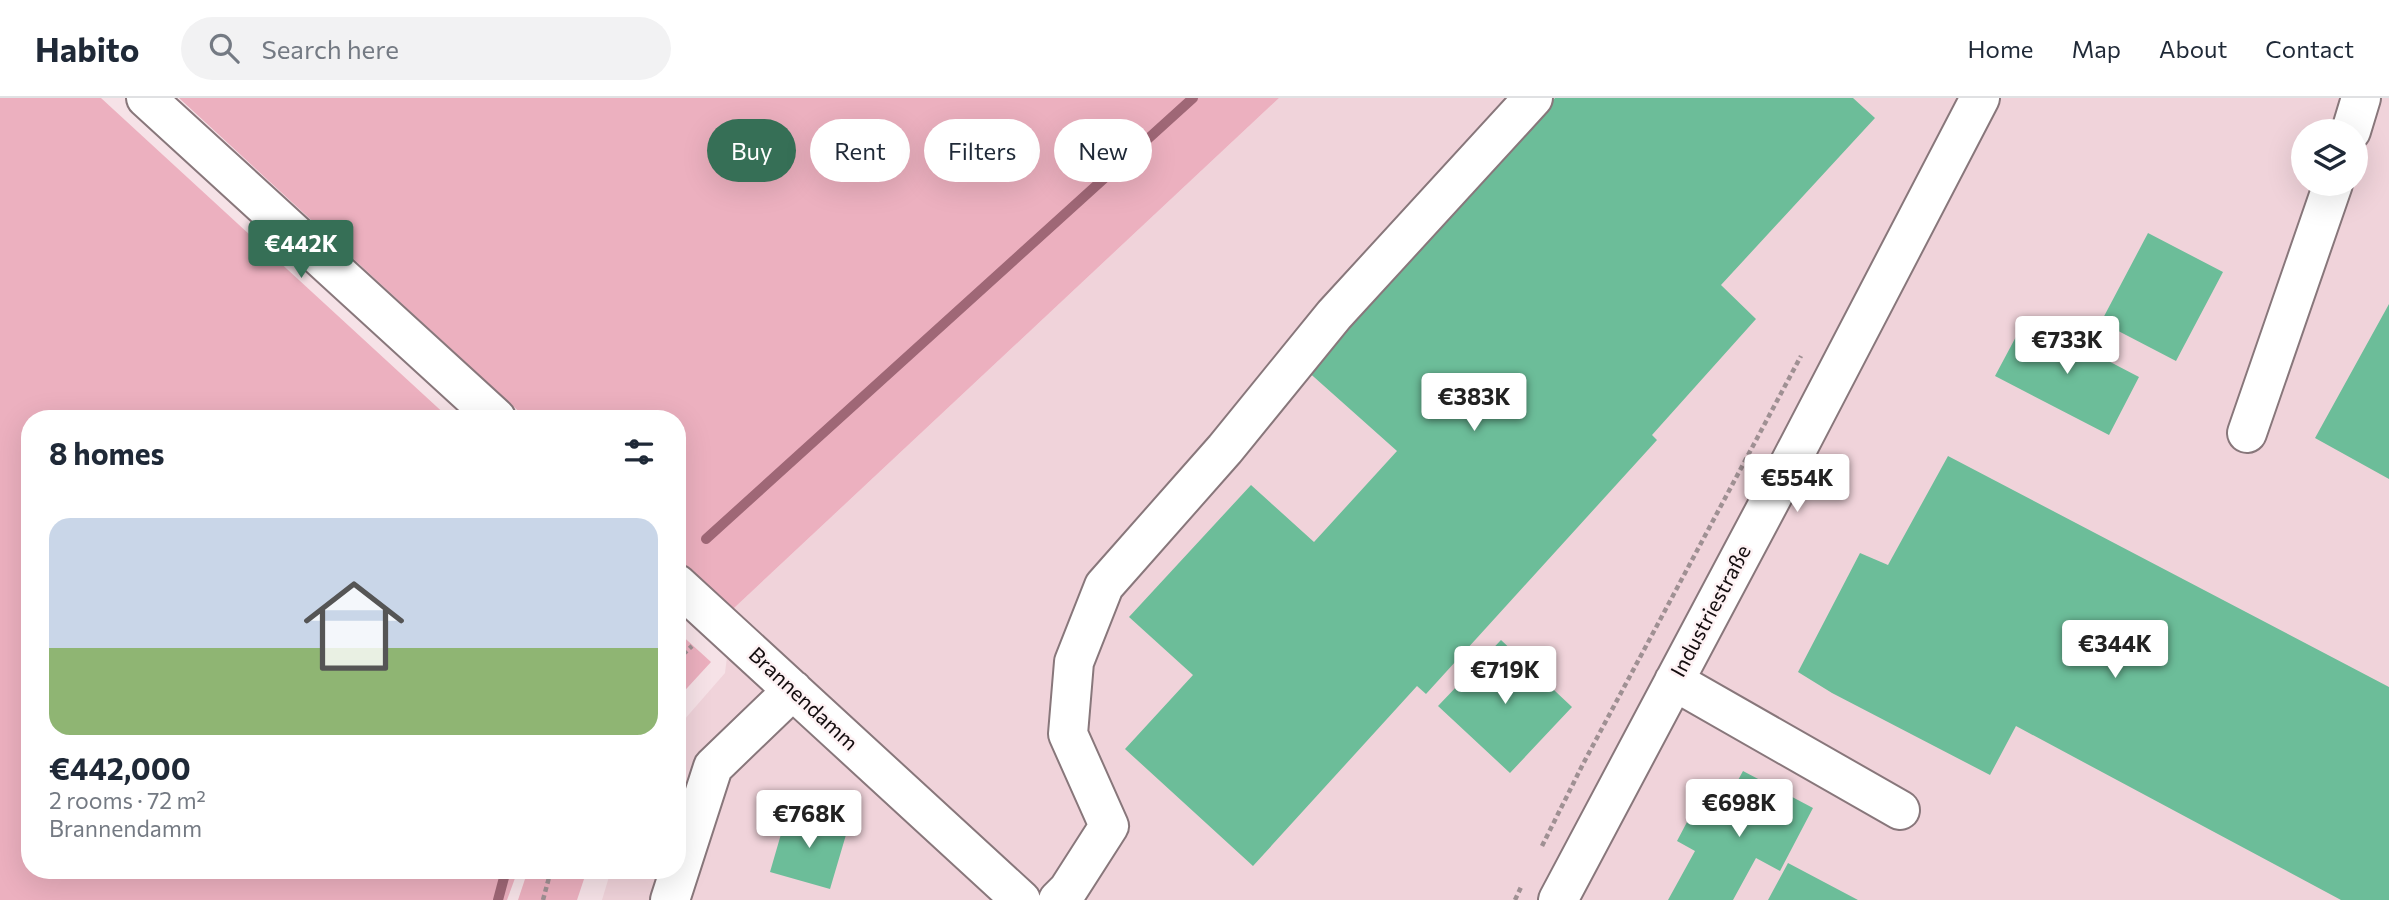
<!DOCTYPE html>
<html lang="en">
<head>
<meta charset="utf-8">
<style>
	body { margin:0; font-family:Commissioner,sans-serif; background:#f2f2f3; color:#1f2937; height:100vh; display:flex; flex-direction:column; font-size:26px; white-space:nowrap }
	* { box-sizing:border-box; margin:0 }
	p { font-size:23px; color:#747a83 }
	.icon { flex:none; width:38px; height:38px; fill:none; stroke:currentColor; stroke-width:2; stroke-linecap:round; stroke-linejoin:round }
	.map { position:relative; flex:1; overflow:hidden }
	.side { position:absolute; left:21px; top:312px; width:665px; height:469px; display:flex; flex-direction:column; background:#fff; border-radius:28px; box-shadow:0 7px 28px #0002 }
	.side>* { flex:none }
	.hud { position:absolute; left:707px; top:21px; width:665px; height:63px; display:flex; gap:14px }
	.controls { position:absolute; left:2291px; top:21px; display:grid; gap:14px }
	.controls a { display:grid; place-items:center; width:77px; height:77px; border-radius:50%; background:#fff; box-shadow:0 7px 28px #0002; font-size:35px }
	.price { position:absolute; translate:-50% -60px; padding:0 16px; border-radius:7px; background:#fff; color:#222; font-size:23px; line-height:46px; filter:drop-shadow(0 2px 4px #0008) }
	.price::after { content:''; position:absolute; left:50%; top:42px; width:21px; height:16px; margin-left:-10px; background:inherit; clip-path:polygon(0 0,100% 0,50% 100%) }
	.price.active { background:#366f56; color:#fff }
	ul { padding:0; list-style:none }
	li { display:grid; align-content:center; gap:14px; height:371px; padding:0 28px }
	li+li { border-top:2px solid #e0e1e3 }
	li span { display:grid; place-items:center; height:217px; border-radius:21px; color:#555 }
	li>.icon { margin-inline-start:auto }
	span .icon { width:126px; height:126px; fill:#fffc; stroke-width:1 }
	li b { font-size:30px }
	h2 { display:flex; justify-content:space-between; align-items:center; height:84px; padding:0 28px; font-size:30px }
	.pill { padding:0 24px; border-radius:32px; background:#fff; box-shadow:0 7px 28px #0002; font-size:24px; line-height:63px }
	.pill.active { background:#366f56; color:#fff }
	header { display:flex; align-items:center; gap:42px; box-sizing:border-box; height:98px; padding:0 35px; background:#fff; border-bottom:2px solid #e0e1e3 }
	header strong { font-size:33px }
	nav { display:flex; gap:38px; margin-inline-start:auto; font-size:24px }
	.search { width:490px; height:63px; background:#f2f2f3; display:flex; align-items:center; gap:18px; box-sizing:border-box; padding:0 24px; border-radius:38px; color:#747a83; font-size:26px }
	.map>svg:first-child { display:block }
	.built { fill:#f0d3da; fill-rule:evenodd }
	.green { fill:#ecb0bf }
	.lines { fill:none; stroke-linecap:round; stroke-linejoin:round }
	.stream { stroke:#9f6776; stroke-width:10 }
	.building { fill:#6cbd99 }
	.minor-casing { stroke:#88777b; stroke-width:42 }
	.path { stroke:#9f9093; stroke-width:4.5; stroke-dasharray:5 3.5; stroke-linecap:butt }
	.minor { stroke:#fff; stroke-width:38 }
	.labels { text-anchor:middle; stroke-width:5; stroke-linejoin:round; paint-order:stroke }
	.street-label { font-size:21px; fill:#130c0e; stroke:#fef2f4 }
</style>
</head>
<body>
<header>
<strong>Habito</strong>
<div class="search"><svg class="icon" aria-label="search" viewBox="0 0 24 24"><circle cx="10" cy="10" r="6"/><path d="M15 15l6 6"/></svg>Search here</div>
<nav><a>Home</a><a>Map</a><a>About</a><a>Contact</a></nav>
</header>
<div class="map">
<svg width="2389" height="802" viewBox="0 0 2389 802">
	<rect width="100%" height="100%" fill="#f6e2e7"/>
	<path class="built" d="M 1279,0 L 2389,0 L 2389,802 L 602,802 L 611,772 L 677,772 L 677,630 L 725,575 L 733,511 ZM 2303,33 L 2356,33 L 2356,86 L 2303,86 Z"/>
	<path class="green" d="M 0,0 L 101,0 L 449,320 L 30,320 L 30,772 L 518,772 L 507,802 L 0,802 Z
		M 179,0 L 1279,0 L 733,511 L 677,460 L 677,320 L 526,320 Z
		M 677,533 L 711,564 L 677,601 Z
		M 528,772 L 587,772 L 577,802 L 518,802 Z"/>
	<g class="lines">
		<path class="stream" d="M 706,441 L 1193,0
			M 498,802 L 506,772"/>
	</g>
	<path class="building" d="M 1555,0 L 1853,0 L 1875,20 L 1721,187 L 1756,221 L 1652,337 L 1657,342 L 1426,596 L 1417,588 L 1253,768 L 1125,651 L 1193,577 L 1129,519 L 1251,387 L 1314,444 L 1397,353 L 1305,271 Z
		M 2148,135 L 2223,174 L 2176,263 L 2101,224 Z
		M 2389,206 L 2389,381 L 2315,340 Z
		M 2026,220 L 2139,279 L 2109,337 L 1995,278 Z
		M 1948,358 L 2389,589 L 2389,802 L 2341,802 L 2016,628 L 1990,677 L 1832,595 L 1798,574 L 1860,455 L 1888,467 Z
		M 1501,542 L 1572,609 L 1510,675 L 1438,608 Z
		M 1743,673 L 1813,710 L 1780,773 L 1756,760 L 1733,802 L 1668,802 L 1695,753 L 1677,743 L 1696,707 L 1718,719 Z
		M 788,712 L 848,730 L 830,791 L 770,774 Z
		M 1788,765 L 1858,802 L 1768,802 Z"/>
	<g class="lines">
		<g class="minor-casing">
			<path id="minor" d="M 146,0 L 496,320
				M 2351,33 L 2361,0
				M 2247,335 L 2333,86
				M 677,486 L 1021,802
				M 1674,583 L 1900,712
				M 670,802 L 713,669 L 793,592
				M 1058,802 L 1068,792 L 1109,728 L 1068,636 L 1074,564 L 1104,488 L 1225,351 L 1334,217 L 1533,0
				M 1558,802 L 1780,384 L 1980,0"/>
		</g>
		<path class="path" d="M 677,562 L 692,548
			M 1542,748 L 1583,666 L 1801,258
			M 543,802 L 551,772
			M 1515,802 L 1522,787"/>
		<use href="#minor" class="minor"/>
	</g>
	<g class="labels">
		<g class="street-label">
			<text transform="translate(1711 513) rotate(-62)" y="7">Industriestraße</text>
			<text transform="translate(803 601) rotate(43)" y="7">Brannendamm</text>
		</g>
	</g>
</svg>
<div class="controls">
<a><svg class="icon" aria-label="layers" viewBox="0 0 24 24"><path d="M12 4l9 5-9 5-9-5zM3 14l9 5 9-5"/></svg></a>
</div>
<b class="price active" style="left:301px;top:182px">€442K</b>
<b class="price" style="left:2067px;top:278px">€733K</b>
<b class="price" style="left:1474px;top:335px">€383K</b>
<b class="price" style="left:1797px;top:416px">€554K</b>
<b class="price" style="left:2115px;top:582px">€344K</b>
<b class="price" style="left:1505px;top:608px">€719K</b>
<b class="price" style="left:1739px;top:741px">€698K</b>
<b class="price" style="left:809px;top:752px">€768K</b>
<div class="hud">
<a class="pill active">Buy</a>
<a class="pill">Rent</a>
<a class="pill">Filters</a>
<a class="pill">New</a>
</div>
<section class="side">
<h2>8 homes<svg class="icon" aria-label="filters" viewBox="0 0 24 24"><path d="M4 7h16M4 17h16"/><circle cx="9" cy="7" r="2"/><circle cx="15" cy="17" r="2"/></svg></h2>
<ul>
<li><span style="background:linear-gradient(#c9d6e8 60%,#8fb573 0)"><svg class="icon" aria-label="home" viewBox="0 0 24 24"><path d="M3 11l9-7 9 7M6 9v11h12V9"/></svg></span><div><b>€442,000</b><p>2 rooms · 72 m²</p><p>Brannendamm</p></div></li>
</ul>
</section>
</div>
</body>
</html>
